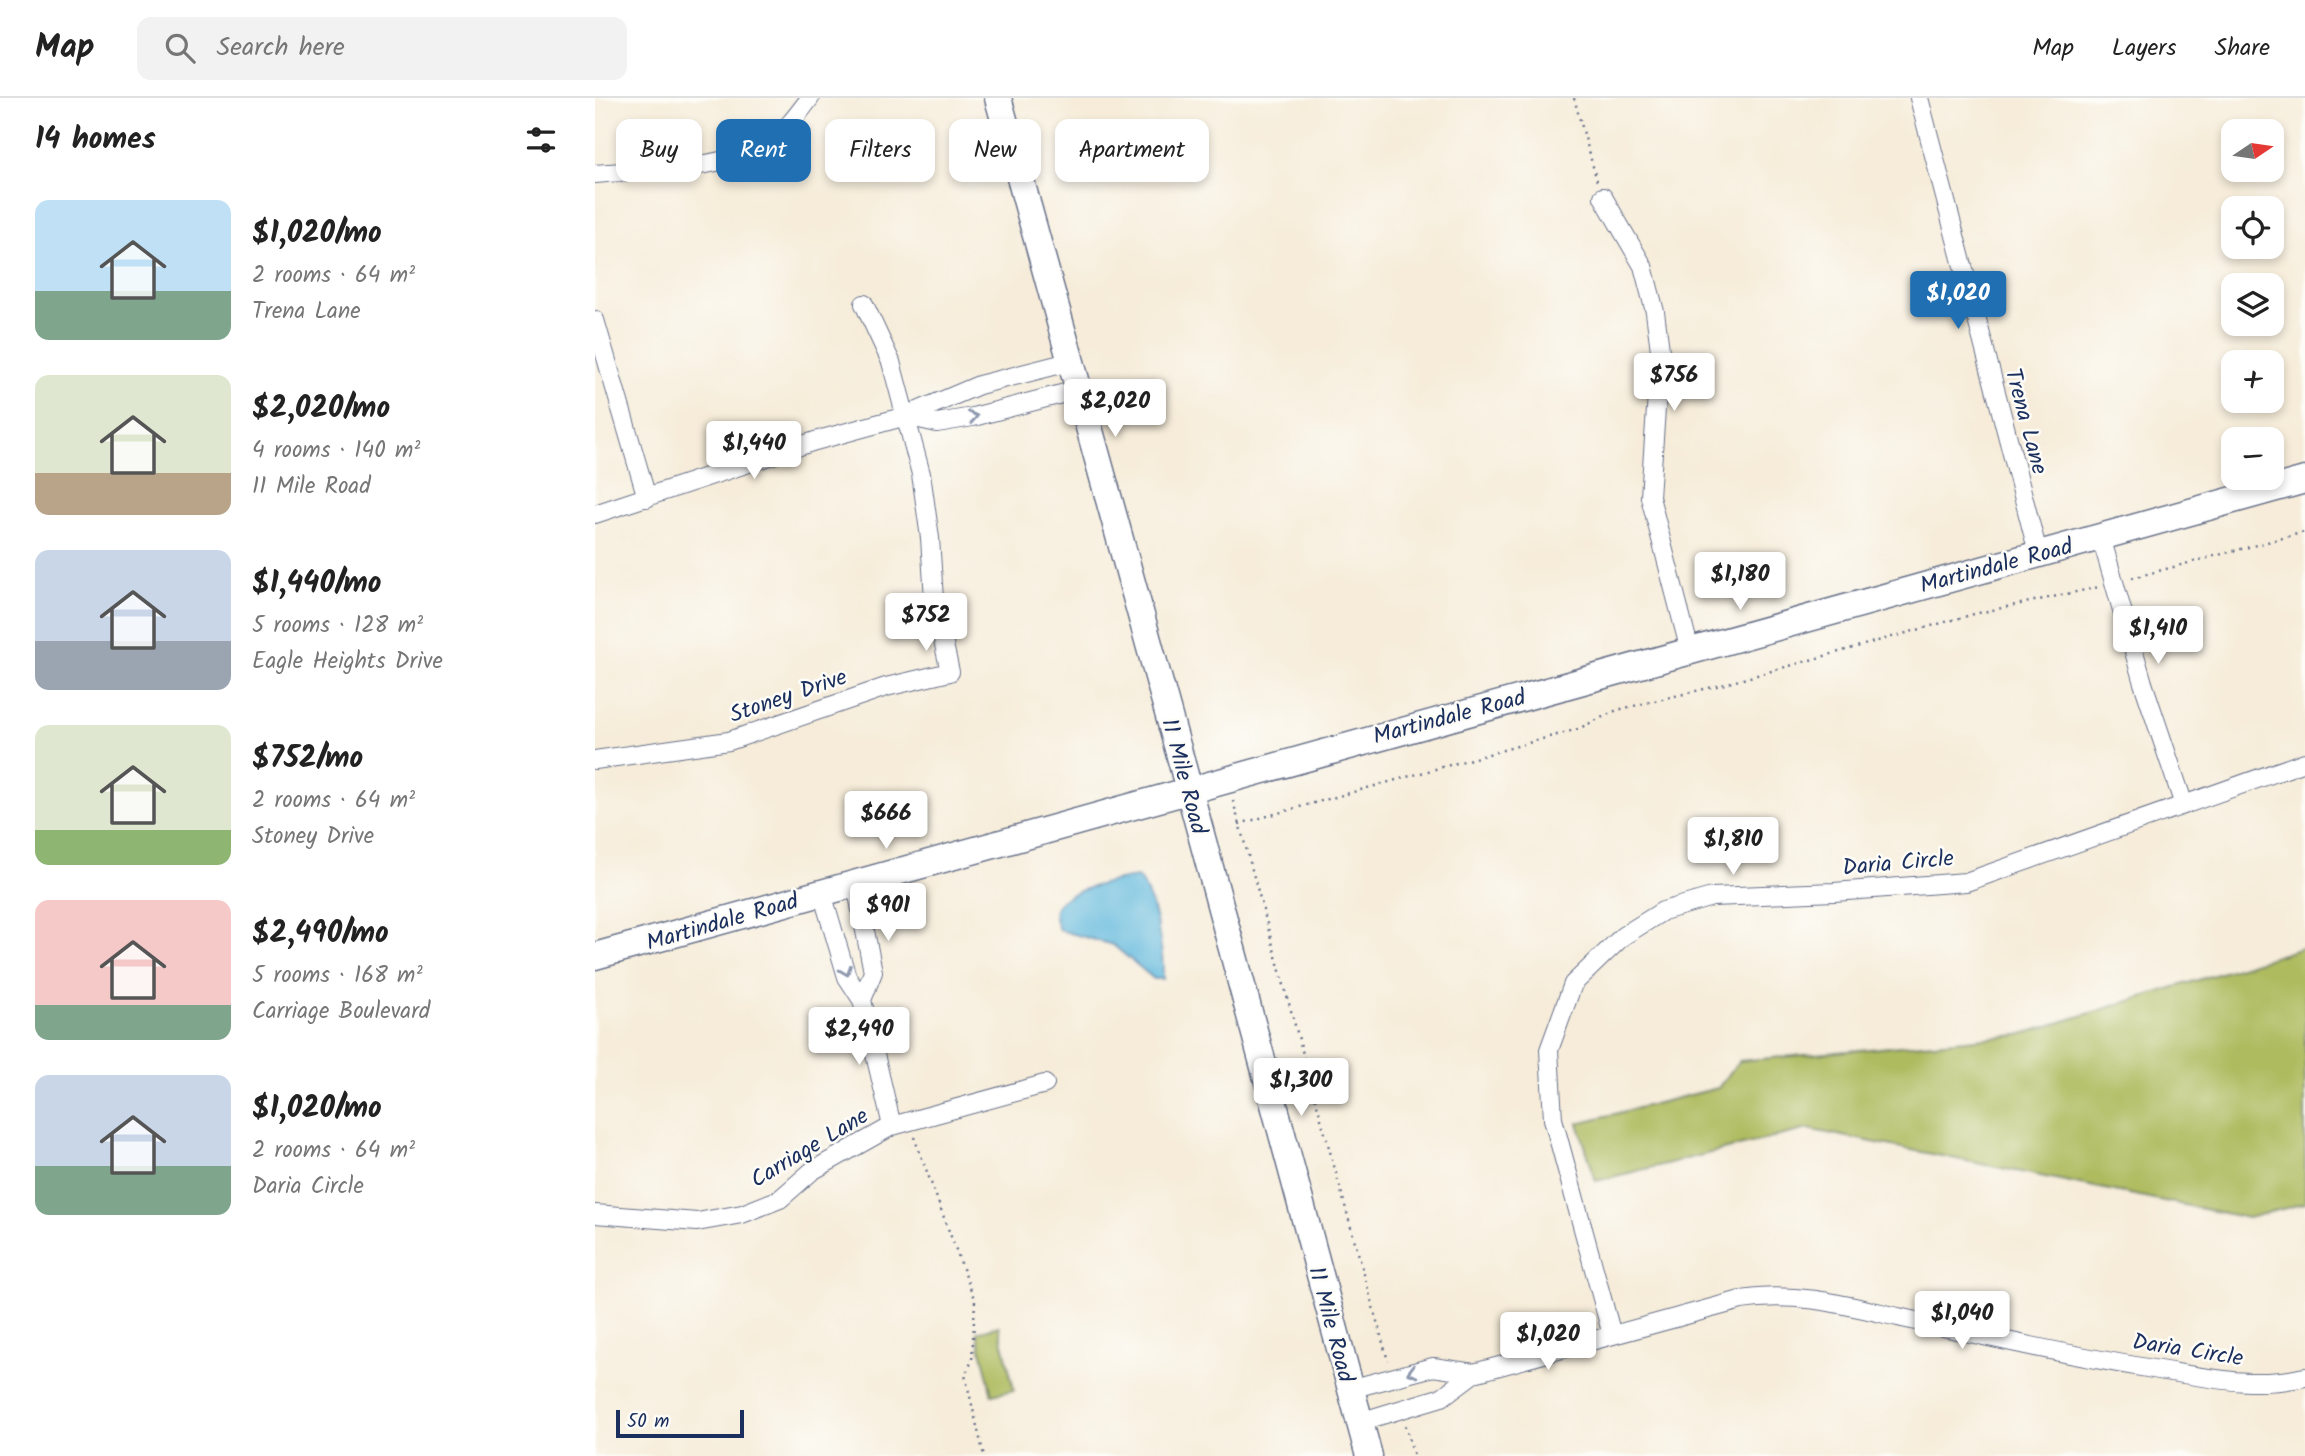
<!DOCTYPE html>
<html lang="en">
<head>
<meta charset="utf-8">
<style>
	body { margin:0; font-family:Kalam,sans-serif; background:#f2f2f2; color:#222; height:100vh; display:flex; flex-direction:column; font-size:26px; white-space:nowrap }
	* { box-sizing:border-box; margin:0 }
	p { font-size:23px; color:#767676 }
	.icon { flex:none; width:38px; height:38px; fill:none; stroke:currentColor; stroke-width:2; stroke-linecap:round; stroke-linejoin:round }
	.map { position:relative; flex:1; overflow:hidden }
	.panel { display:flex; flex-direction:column; background:#fff; width:595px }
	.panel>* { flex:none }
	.guide { position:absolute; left:21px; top:21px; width:665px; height:63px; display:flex; gap:14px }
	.needle { width:46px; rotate:77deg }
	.controls { position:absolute; left:1626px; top:21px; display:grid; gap:14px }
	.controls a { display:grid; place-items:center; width:63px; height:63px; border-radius:14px; background:#fff; box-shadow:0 4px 10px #0003; font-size:35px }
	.scale { position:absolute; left:21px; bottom:18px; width:128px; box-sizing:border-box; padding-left:7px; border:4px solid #1b2f5e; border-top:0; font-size:19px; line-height:24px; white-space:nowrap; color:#1b2f5e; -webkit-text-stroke:5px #fdfcf7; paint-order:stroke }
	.price { position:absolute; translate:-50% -60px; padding:0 16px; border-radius:7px; background:#fff; color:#222; font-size:23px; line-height:46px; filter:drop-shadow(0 2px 4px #0008) }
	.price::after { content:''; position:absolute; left:50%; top:42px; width:21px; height:16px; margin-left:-10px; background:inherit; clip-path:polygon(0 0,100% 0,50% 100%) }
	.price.active { background:#1f6fb2; color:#fff }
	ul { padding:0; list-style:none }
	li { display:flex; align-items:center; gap:21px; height:175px; padding:0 35px }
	li span { display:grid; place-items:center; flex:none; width:196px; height:140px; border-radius:14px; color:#555 }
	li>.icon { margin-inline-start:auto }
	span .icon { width:84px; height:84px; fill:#fffc; stroke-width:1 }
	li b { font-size:30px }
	h2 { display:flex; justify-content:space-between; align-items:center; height:84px; padding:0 35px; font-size:30px }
	.pill { padding:0 24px; border-radius:14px; background:#fff; box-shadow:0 4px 10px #0003; font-size:24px; line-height:63px }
	.pill.active { background:#1f6fb2; color:#fff }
	header { display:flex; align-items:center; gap:42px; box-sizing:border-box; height:98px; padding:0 35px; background:#fff; border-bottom:2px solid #e0e0e0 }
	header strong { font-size:33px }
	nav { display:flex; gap:38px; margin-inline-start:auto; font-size:24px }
	.search { width:490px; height:63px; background:#f2f2f2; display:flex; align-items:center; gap:18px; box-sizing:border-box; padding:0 24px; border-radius:14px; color:#767676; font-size:26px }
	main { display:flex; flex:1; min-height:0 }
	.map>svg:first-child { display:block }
	.green { fill:#aebb5e; stroke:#64755e; stroke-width:2 }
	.water { fill:#5fb7dc; stroke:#3d739d; stroke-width:2 }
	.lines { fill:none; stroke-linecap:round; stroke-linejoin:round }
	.street-casing { stroke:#687189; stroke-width:20 }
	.secondary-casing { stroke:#687189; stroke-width:29 }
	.path { stroke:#687189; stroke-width:2.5; stroke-dasharray:2 5; stroke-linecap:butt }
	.street { stroke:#fff; stroke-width:18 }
	.secondary { stroke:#fff; stroke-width:26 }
	.oneway { stroke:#8d97ae }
	.labels { text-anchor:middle; stroke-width:5; stroke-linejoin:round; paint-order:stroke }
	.street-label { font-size:23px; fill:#1b2f5e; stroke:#fdfcf7 }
</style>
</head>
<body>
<header>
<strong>Map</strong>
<div class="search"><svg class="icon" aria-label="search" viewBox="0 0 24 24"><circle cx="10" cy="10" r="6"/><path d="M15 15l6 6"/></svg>Search here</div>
<nav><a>Map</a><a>Layers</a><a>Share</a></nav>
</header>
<main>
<section class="panel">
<h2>14 homes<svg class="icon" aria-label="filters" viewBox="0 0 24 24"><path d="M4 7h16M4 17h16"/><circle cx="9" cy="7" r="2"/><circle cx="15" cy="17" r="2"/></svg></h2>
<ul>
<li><span style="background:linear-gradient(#bfe0f5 65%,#7fa58c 0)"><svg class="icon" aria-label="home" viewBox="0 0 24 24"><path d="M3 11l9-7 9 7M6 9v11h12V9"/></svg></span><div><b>$1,020/mo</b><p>2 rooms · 64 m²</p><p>Trena Lane</p></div></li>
<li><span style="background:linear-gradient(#dfe7d0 70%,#b9a48a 0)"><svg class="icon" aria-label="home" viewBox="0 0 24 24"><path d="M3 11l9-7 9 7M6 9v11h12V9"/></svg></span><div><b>$2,020/mo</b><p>4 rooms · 140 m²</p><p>11 Mile Road</p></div></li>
<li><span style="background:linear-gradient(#c9d6e8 65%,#9aa5b1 0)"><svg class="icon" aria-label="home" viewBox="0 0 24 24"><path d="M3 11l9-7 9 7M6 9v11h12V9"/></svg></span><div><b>$1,440/mo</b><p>5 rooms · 128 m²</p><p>Eagle Heights Drive</p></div></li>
<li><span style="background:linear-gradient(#dfe7d0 75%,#8fb573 0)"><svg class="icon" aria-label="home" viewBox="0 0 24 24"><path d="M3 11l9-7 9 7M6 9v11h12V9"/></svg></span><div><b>$752/mo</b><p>2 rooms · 64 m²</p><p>Stoney Drive</p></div></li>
<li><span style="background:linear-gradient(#f6c9c9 75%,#7fa58c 0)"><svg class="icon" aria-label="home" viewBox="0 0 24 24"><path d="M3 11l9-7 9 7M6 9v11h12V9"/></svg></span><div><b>$2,490/mo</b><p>5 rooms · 168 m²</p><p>Carriage Boulevard</p></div></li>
<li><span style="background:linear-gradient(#c9d6e8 65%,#7fa58c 0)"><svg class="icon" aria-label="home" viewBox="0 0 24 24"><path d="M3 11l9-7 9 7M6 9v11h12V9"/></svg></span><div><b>$1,020/mo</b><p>2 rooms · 64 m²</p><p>Daria Circle</p></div></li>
</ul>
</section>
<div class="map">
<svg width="1710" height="1358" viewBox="0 0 1710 1358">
	<rect width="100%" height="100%" fill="#fdfcf7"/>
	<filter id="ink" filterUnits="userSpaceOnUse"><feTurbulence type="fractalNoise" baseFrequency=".0143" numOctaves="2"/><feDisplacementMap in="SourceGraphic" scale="14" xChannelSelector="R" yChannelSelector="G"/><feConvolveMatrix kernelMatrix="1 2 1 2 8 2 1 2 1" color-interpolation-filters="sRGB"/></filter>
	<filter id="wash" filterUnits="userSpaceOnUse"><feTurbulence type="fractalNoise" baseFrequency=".00686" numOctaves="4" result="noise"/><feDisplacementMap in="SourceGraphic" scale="28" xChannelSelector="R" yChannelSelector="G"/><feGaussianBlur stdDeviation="1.57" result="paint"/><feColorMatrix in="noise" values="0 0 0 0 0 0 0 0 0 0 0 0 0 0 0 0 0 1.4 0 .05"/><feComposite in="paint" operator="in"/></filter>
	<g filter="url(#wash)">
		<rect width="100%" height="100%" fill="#f6ecd9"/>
		<path class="green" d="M 1710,849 L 1710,1105 L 1653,1120 L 1213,1031 L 1001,1083 L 983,1025 L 1123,990 L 1144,963 L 1424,937 Z
			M 404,1228 L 419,1292 L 397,1297 L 382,1234 Z"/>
		<path class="water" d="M 542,779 C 560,798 569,855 568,881 L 559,881 L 518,847 L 464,832 C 461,824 456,814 463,806 C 476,791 522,782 542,779 Z"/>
	</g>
	<g filter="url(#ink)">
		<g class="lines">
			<g class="street-casing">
				<path id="street" d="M 1324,0 L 1443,455
					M 0,76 C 53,71 129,73 174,44 C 191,33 203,16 215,0
					M 1008,99 L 1048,168 L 1060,214 L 1065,252 L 1055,399 L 1095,553
					M 0,222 L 52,400
					M 311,318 L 342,325 L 378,319 L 482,292
					M 0,416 L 220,343 L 311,318 L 384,287 L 474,264
					M 1506,439 L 1548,585 L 1589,707
					M 0,662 L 134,643 L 291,589 L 355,574 L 339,501 L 335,440 L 326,376 L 296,264 L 269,206
					M 261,786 L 278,874 L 267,902
					M 227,795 L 252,879 L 267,902 L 297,1028
					M 0,1116 L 102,1124 L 147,1116 L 185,1101 L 217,1073 L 297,1028 L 450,986
					M 1017,1237 L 958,1021 L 954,952 L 978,886 L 1028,838 L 1068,813 L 1117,799 L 1239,794 L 1371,784 L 1710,664
					M 755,1291 L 838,1269 L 879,1275
					M 764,1324 L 847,1299 L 879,1275 L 1146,1202 C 1200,1193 1251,1207 1303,1219 C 1388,1238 1472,1257 1558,1271 C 1610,1279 1658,1291 1710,1279"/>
			</g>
			<g class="secondary-casing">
				<path id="secondary" d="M 403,0 L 583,651 L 774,1358
					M 0,858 L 1710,382"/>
			</g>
			<path class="path" d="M 979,0 L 1002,83
				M 1537,480 L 1710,434
				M 638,703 L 793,1263
				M 644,726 L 983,631 L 1022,612 L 1130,586 L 1379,516 L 1504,489
				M 319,1039 L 380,1203 L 377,1263 L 370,1277 L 389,1358
				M 810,1327 L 819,1358"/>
			<use href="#street" class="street"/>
			<use href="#secondary" class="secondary"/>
		</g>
		<defs><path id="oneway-chevron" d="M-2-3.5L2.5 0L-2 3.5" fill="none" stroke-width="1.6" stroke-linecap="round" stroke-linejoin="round" transform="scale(1.75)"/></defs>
		<g class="oneway">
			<use href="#oneway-chevron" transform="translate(378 319) rotate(-12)"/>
			<use href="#oneway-chevron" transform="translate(251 873) rotate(68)"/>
			<use href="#oneway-chevron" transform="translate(817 1274) rotate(165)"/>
		</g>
	</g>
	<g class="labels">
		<g class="street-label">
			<text transform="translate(1432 323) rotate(75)" y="8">Trena Lane</text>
			<text transform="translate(1401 467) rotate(-15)" y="8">Martindale Road</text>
			<text transform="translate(193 597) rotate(-19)" y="8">Stoney Drive</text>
			<text transform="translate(854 618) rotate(-15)" y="8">Martindale Road</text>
			<text transform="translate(590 678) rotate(75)" y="8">11 Mile Road</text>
			<text transform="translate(1303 764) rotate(-5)" y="8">Daria Circle</text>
			<text transform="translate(127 823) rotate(-16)" y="8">Martindale Road</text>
			<text transform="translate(214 1049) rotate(-31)" y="8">Carriage Lane</text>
			<text transform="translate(737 1226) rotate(75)" y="8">11 Mile Road</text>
			<text transform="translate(1593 1251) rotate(9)" y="8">Daria Circle</text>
		</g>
	</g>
</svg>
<div class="controls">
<a><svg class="needle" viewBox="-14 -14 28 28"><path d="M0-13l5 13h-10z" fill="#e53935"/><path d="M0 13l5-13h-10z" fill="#767676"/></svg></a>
<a><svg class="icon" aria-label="locate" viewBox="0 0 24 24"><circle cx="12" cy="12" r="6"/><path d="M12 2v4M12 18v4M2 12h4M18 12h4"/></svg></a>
<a><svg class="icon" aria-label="layers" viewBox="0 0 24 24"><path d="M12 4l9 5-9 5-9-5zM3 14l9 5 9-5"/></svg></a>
<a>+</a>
<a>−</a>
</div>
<div class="scale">50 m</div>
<b class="price active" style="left:1363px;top:233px">$1,020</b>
<b class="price" style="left:1079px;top:315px">$756</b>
<b class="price" style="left:520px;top:341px">$2,020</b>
<b class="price" style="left:159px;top:383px">$1,440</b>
<b class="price" style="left:1145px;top:514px">$1,180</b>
<b class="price" style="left:331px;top:555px">$752</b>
<b class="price" style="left:1563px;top:568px">$1,410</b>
<b class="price" style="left:291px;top:753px">$666</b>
<b class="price" style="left:1138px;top:779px">$1,810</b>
<b class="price" style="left:293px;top:845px">$901</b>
<b class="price" style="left:264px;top:969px">$2,490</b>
<b class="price" style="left:706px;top:1020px">$1,300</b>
<b class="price" style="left:1367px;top:1253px">$1,040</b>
<b class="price" style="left:953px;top:1274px">$1,020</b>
<div class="guide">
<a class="pill">Buy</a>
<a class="pill active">Rent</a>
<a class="pill">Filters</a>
<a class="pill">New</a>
<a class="pill">Apartment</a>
</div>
</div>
</main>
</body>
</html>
